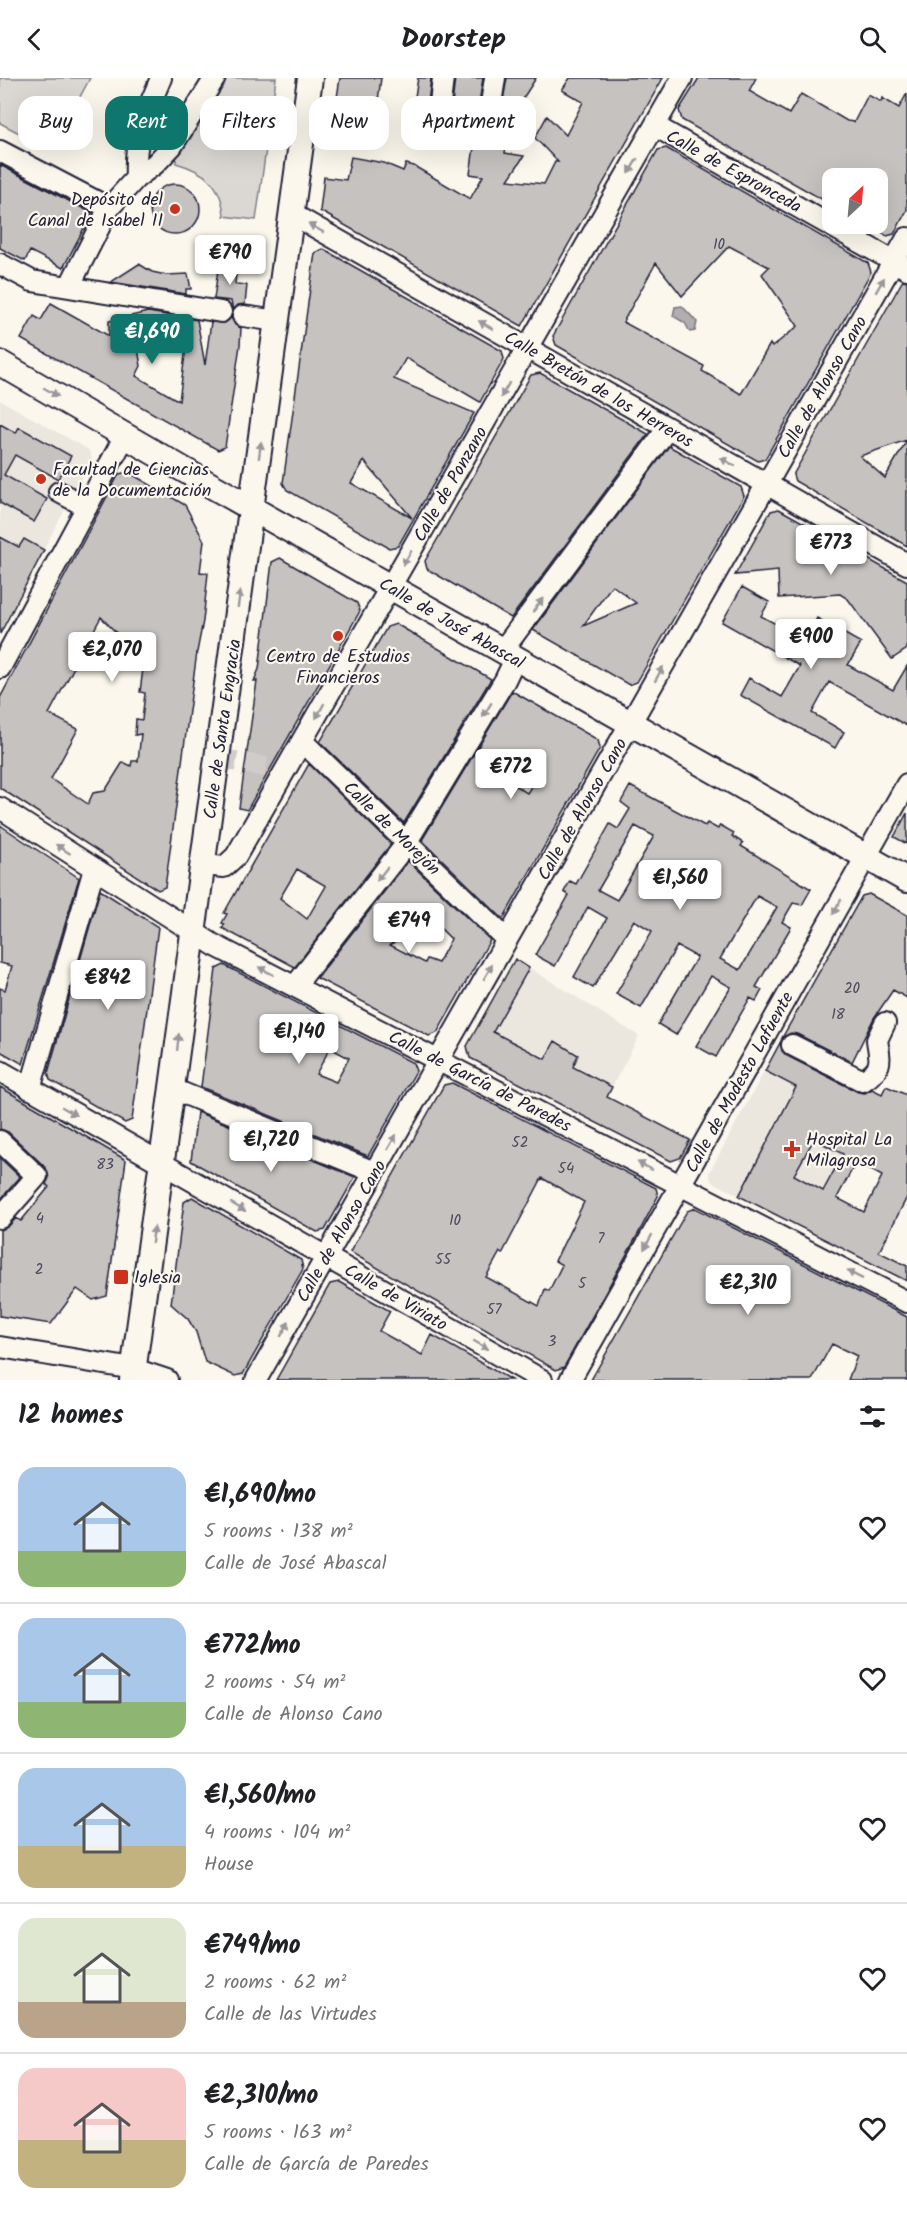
<!DOCTYPE html>
<html lang="en">
<head>
<meta charset="utf-8">
<style>
	body { margin:0; font-family:Kalam,sans-serif; background:#f2f2f2; color:#202124; height:100vh; display:flex; flex-direction:column; font-size:22px; white-space:nowrap }
	* { box-sizing:border-box; margin:0 }
	p { font-size:20px; color:#757577 }
	.icon { flex:none; width:33px; height:33px; fill:none; stroke:currentColor; stroke-width:2; stroke-linecap:round; stroke-linejoin:round }
	.map { position:relative; height:1302px; overflow:hidden }
	.sheet { display:flex; flex-direction:column; background:#fff; flex:1 }
	.sheet>* { flex:none }
	.guide { position:absolute; left:18px; top:18px; width:600px; height:54px; display:flex; gap:12px }
	.needle { width:39px; rotate:26deg }
	.fabs { position:absolute; left:822px; top:90px; display:grid; gap:12px }
	.fabs a { display:grid; place-items:center; width:66px; height:66px; border-radius:12px; background:#fff; box-shadow:0 6px 24px #0002; font-size:30px }
	.price { position:absolute; translate:-50% -51px; padding:0 14px; border-radius:6px; background:#fff; color:#222; font-size:20px; line-height:39px; filter:drop-shadow(0 2px 3px #0008) }
	.price::after { content:''; position:absolute; left:50%; top:36px; width:18px; height:14px; margin-left:-9px; background:inherit; clip-path:polygon(0 0,100% 0,50% 100%) }
	.price.current { background:#0f766e; color:#fff }
	ul { padding:0; list-style:none }
	li { display:flex; align-items:center; gap:18px; height:150px; padding:0 18px }
	li+li { border-top:2px solid #e0e0e0 }
	li span { display:grid; place-items:center; flex:none; width:168px; height:120px; border-radius:18px; color:#555 }
	li>.icon { margin-inline-start:auto }
	span .icon { width:72px; height:72px; fill:#fffc; stroke-width:1 }
	li b { font-size:26px }
	h2 { display:flex; justify-content:space-between; align-items:center; height:72px; padding:0 18px; font-size:26px }
	.chip { padding:0 21px; border-radius:18px; background:#fff; box-shadow:0 6px 24px #0002; font-size:21px; line-height:54px }
	.chip.current { background:#0f766e; color:#fff }
	header { display:flex; justify-content:space-between; align-items:center; height:78px; padding:0 18px; background:#fff; font-size:27px; font-weight:700 }
	.map>svg:first-child { display:block }
	.built { fill:#ebe7df }
	.green { fill:#dbd8d3; stroke:#7e7d87; stroke-width:1.5 }
	.water { fill:#b1aeb0; stroke:#787681; stroke-width:1.5 }
	.building { fill:#c6c2c0; stroke:#22223b; stroke-width:1.5; fill-rule:evenodd }
	.lines { fill:none; stroke-linecap:round; stroke-linejoin:round }
	.minor-tunnel { stroke:#d0ccc9; stroke-width:20; stroke-dasharray:20 10; stroke-linecap:butt }
	.minor-casing { stroke:#22223b; stroke-width:24 }
	.major-casing { stroke:#22223b; stroke-width:28 }
	.minor { stroke:#fbf7ec; stroke-width:20 }
	.major { stroke:#fbf7ec; stroke-width:24 }
	.oneway { fill:#99979c }
	.poi-dot { fill:#c8321e; stroke:#fbf7ec; stroke-width:2 }
	.labels { text-anchor:middle; stroke-width:4.5; stroke-linejoin:round; paint-order:stroke }
	.number-label { font-size:15px; fill:#4b4a5c }
	.street-label { font-size:18px; fill:#22223b; stroke:#fbf7ec }
	.poi-label { font-size:18px; fill:#22223b; stroke:#fbf7ec; text-anchor:start }
</style>
</head>
<body>
<header><svg class="icon" aria-label="back" viewBox="0 0 24 24"><path d="M15 5l-7 7 7 7"/></svg>Doorstep<svg class="icon" aria-label="search" viewBox="0 0 24 24"><circle cx="10" cy="10" r="6"/><path d="M15 15l6 6"/></svg></header>
<div class="map">
<svg width="907" height="1302" viewBox="0 0 907 1302">
	<rect width="100%" height="100%" fill="#fbf7ec"/>
	<filter id="ink" filterUnits="userSpaceOnUse"><feTurbulence type="fractalNoise" baseFrequency=".0167" numOctaves="2"/><feDisplacementMap in="SourceGraphic" scale="12" xChannelSelector="R" yChannelSelector="G"/><feConvolveMatrix kernelMatrix="1 2 1 2 8 2 1 2 1" color-interpolation-filters="sRGB"/></filter>
	<g filter="url(#ink)">
		<path class="built" d="M 0,322 L 89,372 L 92,381 L 39,480 L 0,459 Z
			M 515,881 L 639,958 L 594,1043 L 467,968 Z
			M 783,959 L 792,963 L 789,970 L 889,1020 L 837,1120 L 892,1148 L 879,1174 L 907,1188 L 901,1200 L 711,1103 L 709,1095 Z"/>
		<path class="green" d="M 0,0 L 90,0 L 58,60 L 49,63 L 46,69 L 0,45 Z
			M 224,0 L 276,0 L 256,142 L 224,138 C 222,106 204,93 176,85 L 176,77 Z"/>
		<path class="water" d="M 682,228 L 697,244 L 695,253 L 690,254 L 685,245 L 673,238 L 675,229 Z"/>
		<path class="building" d="M 340,0 L 381,0 L 374,52 L 333,46 Z
			M 418,0 L 431,0 L 428,25 L 434,36 L 431,59 L 409,56 Z
			M 455,0 L 483,0 L 478,31 L 452,27 Z
			M 507,0 L 536,0 L 502,53 L 508,54 L 505,75 L 524,78 L 508,102 L 544,106 L 555,84 L 558,84 L 535,60 L 547,38 L 566,57 L 583,24 L 562,12 L 570,0 L 663,0 L 522,248 L 320,133 L 324,99 L 346,102 L 351,79 L 384,85 L 403,93 L 406,86 L 414,88 L 470,121 L 483,98 L 470,96 L 479,36 L 488,44 L 500,39 Z
			M 699,0 L 756,0 L 749,13 L 789,36 L 801,16 L 847,43 L 854,44 L 868,17 L 881,24 L 882,20 L 899,30 L 907,15 L 907,132 L 894,156 L 887,158 L 878,153 L 878,100 L 832,100 L 832,127 L 682,42 L 679,32 Z
			M 666,70 L 868,185 L 871,194 L 765,381 L 758,383 L 556,267 L 553,258 L 658,72 ZM 729,168 L 769,189 L 762,196 L 798,248 L 772,269 L 770,266 L 741,316 L 702,293 L 704,288 L 623,244 L 656,185 L 682,218 Z
			M 0,87 L 92,135 L 63,190 L 30,173 L 25,183 L 0,170 Z
			M150 131a25 25 0 1 1 50 0a25 25 0 1 1-50 0Z
			M 323,171 L 502,273 L 504,281 L 480,324 L 406,280 L 394,301 L 474,335 L 398,468 L 389,470 L 287,412 L 283,405 L 315,175 ZM 364,383 L 412,440 L 351,405 Z
			M 219,184 L 237,186 L 235,206 L 247,207 L 245,226 L 238,227 L 233,233 L 231,223 L 214,221 Z
			M 139,186 L 152,194 L 166,197 L 188,196 L 191,211 L 186,211 L 186,216 L 111,204 Z
			M 903,202 L 907,203 L 907,362 L 860,378 L 885,400 L 907,362 L 907,468 L 795,403 L 793,397 Z
			M 51,225 L 109,258 L 109,243 L 148,234 L 197,242 L 205,287 L 211,244 L 225,245 L 231,239 L 235,247 L 241,250 L 240,267 L 225,369 L 218,372 L 21,261 L 34,238 L 41,242 ZM 186,269 L 179,323 L 136,298 L 141,288 L 138,271 Z
			M 540,295 L 648,356 L 511,540 L 427,491 L 425,483 L 531,297 Z
			M 0,346 L 16,355 L 19,349 L 71,378 L 58,401 L 15,377 L 4,397 L 47,421 L 34,444 L 0,425 Z
			M 669,368 L 741,409 L 744,418 L 637,604 L 629,607 L 533,552 ZM 612,507 L 636,525 L 583,548 Z
			M 128,394 L 185,427 L 204,463 L 200,494 L 208,495 L 203,543 L 197,574 L 165,809 L 158,812 L 0,710 L 0,620 L 119,396 ZM 101,539 L 144,583 L 140,614 L 145,615 L 142,642 L 136,641 L 135,657 L 141,656 L 138,683 L 132,683 L 131,688 L 123,684 L 105,713 L 93,715 L 88,726 L 51,701 L 78,651 L 49,636 Z
			M 779,431 L 907,503 L 907,571 L 892,581 L 848,521 L 840,516 L 779,520 L 778,493 L 735,497 L 771,433 Z
			M 0,459 L 19,469 L 24,461 L 44,472 L 0,556 Z
			M 280,480 L 357,525 L 360,533 L 247,732 L 239,730 L 257,603 L 254,603 L 259,591 L 272,484 Z
			M 742,509 L 769,524 L 761,538 L 805,562 L 817,540 L 861,565 L 848,587 L 893,612 L 907,588 L 907,648 L 829,604 L 812,635 L 844,654 L 835,670 L 740,617 L 749,600 L 782,619 L 800,588 L 722,544 Z
			M 396,546 L 491,601 L 404,745 L 320,664 L 387,549 Z
			M 512,613 L 598,662 L 600,670 L 503,841 L 422,762 ZM 517,680 L 541,693 L 527,715 L 506,702 Z
			M 309,686 L 391,766 L 295,889 L 222,850 L 225,846 L 222,845 L 227,836 L 224,835 ZM 297,791 L 326,808 L 307,841 L 280,820 Z
			M 630,708 L 705,748 L 707,745 L 718,751 L 720,747 L 734,755 L 732,758 L 743,765 L 741,768 L 811,811 L 802,827 L 793,825 L 782,844 L 791,849 L 756,909 L 762,912 L 756,923 L 750,920 L 716,979 L 696,968 L 731,909 L 711,898 L 676,957 L 658,946 L 697,879 L 677,868 L 641,930 L 616,916 L 652,853 L 634,842 L 593,910 L 574,899 L 607,840 L 588,829 L 555,888 L 535,877 L 569,817 L 564,814 L 570,803 L 576,806 L 610,746 L 618,751 L 630,731 L 621,724 ZM 635,748 L 654,758 L 617,822 L 598,812 ZM 757,818 L 777,829 L 740,892 L 720,881 Z
			M 907,735 L 907,766 L 894,759 Z
			M 0,747 L 79,800 L 23,986 L 0,973 L 0,910 L 5,912 L 12,888 L 0,885 Z
			M 408,783 L 490,862 L 437,955 L 429,958 L 317,900 ZM 431,841 L 451,861 L 438,885 L 427,881 L 425,885 L 390,867 Z
			M 100,812 L 158,849 L 132,1042 L 125,1045 L 50,1002 L 48,995 Z
			M 869,816 L 907,837 L 907,920 L 893,912 L 874,940 L 852,984 L 797,956 L 791,955 L 782,960 L 862,818 Z
			M 515,881 L 529,890 L 493,954 L 545,981 L 555,963 L 578,977 L 573,989 L 612,1009 L 607,1019 L 690,1062 L 680,1080 L 671,1083 L 470,980 L 467,968 Z
			M 224,887 L 413,985 L 416,993 L 368,1078 L 201,1009 L 216,891 ZM 330,970 L 349,980 L 336,1004 L 316,996 Z
			M 781,963 L 782,973 L 787,978 L 858,1014 L 865,1015 L 872,1011 L 882,1016 L 886,1008 L 907,1017 L 907,1119 L 879,1174 L 907,1188 L 907,1203 L 739,1118 L 796,1009 L 765,993 ZM 814,1061 L 843,1076 L 823,1113 L 794,1097 ZM 856,1084 L 882,1098 L 864,1134 L 837,1120 Z
			M 452,1005 L 656,1110 L 658,1118 L 638,1156 L 564,1289 L 556,1292 L 350,1174 L 444,1007 ZM 542,1100 L 584,1124 L 555,1183 L 562,1187 L 549,1213 L 545,1211 L 539,1228 L 486,1199 L 500,1174 L 502,1176 Z
			M 0,1009 L 126,1082 L 107,1218 L 93,1222 L 77,1211 L 51,1246 L 0,1238 L 0,1152 L 9,1148 L 16,1140 L 21,1143 L 49,1109 L 46,1106 L 49,1100 L 46,1090 L 8,1054 L 0,1051 Z
			M 197,1034 L 355,1099 L 325,1152 L 317,1154 L 191,1083 Z
			M 0,1080 L 20,1099 L 0,1122 Z
			M 192,1119 L 301,1182 L 303,1191 L 243,1296 L 235,1298 L 205,1284 L 196,1254 L 188,1241 L 171,1226 L 184,1124 Z
			M 695,1130 L 907,1239 L 907,1302 L 848,1302 L 857,1278 L 832,1266 L 812,1302 L 591,1302 L 687,1133 Z
			M 339,1204 L 390,1233 L 379,1253 L 422,1277 L 432,1257 L 511,1302 L 276,1302 L 330,1206 Z"/>
		<g class="lines">
			<path class="minor-tunnel" d="M 217,680 L 287,693"/>
			<g class="minor-casing">
				<path id="minor" d="M 440,26 L 443,0
					M 490,32 L 495,0
					M 655,48 L 907,191
					M 0,73 L 109,130 L 70,207
					M 136,100 C 134,56 145,39 161,0
					M 109,130 L 136,100 L 155,86 L 172,68 L 215,0
					M 292,136 L 907,486
					M 0,186 L 32,203 L 221,234
					M 243,238 L 277,243
					M 59,414 L 87,429
					M 502,573 L 668,350
					M 0,590 L 126,356
					M 303,664 L 507,862
					M 0,730 L 214,867 L 907,1224
					M 204,787 L 224,789 L 236,778 L 682,0
					M 295,908 L 403,770 L 505,602 L 515,581
					M 792,967 L 863,1003 C 884,989 880,983 877,962 L 885,945
					M 0,993 L 542,1302
					M 30,1011 L 94,791
					M 173,1011 L 374,1094
					M 0,1063 L 37,1098 L 0,1140
					M 0,1269 L 134,1291 L 167,1302
					M 256,1302 L 907,160
					M 570,1302 L 907,706"/>
			</g>
			<g class="major-casing">
				<path id="major" d="M 0,285 L 191,396 L 907,802
					M 132,1302 L 310,0"/>
			</g>
			<use href="#minor" class="minor"/>
			<use href="#major" class="major"/>
		</g>
		<defs><path id="oneway-solid" d="M-6-.8H1V-3.2L6.5 0L1 3.2V.8H-6Z" transform="scale(1.5)"/></defs>
		<g class="oneway">
			<use href="#oneway-solid" transform="translate(633 88) rotate(120)"/>
			<use href="#oneway-solid" transform="translate(316 150) rotate(-150)"/>
			<use href="#oneway-solid" transform="translate(880 207) rotate(-60)"/>
			<use href="#oneway-solid" transform="translate(486 247) rotate(-150)"/>
			<use href="#oneway-solid" transform="translate(505 312) rotate(120)"/>
			<use href="#oneway-solid" transform="translate(51 314) rotate(30)"/>
			<use href="#oneway-solid" transform="translate(260 372) rotate(-82)"/>
			<use href="#oneway-solid" transform="translate(728 384) rotate(-150)"/>
			<use href="#oneway-solid" transform="translate(407 480) rotate(121)"/>
			<use href="#oneway-solid" transform="translate(239 521) rotate(-82)"/>
			<use href="#oneway-solid" transform="translate(538 527) rotate(-54)"/>
			<use href="#oneway-solid" transform="translate(659 596) rotate(-61)"/>
			<use href="#oneway-solid" transform="translate(487 632) rotate(121)"/>
			<use href="#oneway-solid" transform="translate(320 633) rotate(119)"/>
			<use href="#oneway-solid" transform="translate(63 771) rotate(-147)"/>
			<use href="#oneway-solid" transform="translate(382 796) rotate(128)"/>
			<use href="#oneway-solid" transform="translate(837 829) rotate(119)"/>
			<use href="#oneway-solid" transform="translate(266 893) rotate(-153)"/>
			<use href="#oneway-solid" transform="translate(488 894) rotate(-60)"/>
			<use href="#oneway-solid" transform="translate(178 964) rotate(-84)"/>
			<use href="#oneway-solid" transform="translate(69 1033) rotate(30)"/>
			<use href="#oneway-solid" transform="translate(392 1064) rotate(-60)"/>
			<use href="#oneway-solid" transform="translate(645 1088) rotate(-153)"/>
			<use href="#oneway-solid" transform="translate(238 1129) rotate(30)"/>
			<use href="#oneway-solid" transform="translate(153 1157) rotate(-82)"/>
			<use href="#oneway-solid" transform="translate(648 1164) rotate(119)"/>
			<use href="#oneway-solid" transform="translate(855 1197) rotate(-153)"/>
			<use href="#oneway-solid" transform="translate(285 1251) rotate(-60)"/>
			<use href="#oneway-solid" transform="translate(481 1267) rotate(30)"/>
		</g>
	</g>
	<g class="poi-dot">
		<circle cx="175" cy="131" r="6"/>
		<circle cx="41" cy="401" r="6"/>
		<circle cx="338" cy="558" r="6"/>
		<path d="M789 1062h6v6h6v6h-6v6h-6v-6h-6v-6h6z"/>
		<rect x="113" y="1191" width="16" height="16" rx="3"/>
	</g>
	<g class="labels">
		<g class="number-label">
			<text x="719" y="171">10</text>
			<text x="852" y="915">20</text>
			<text x="838" y="941">18</text>
			<text x="520" y="1069">52</text>
			<text x="105" y="1091">83</text>
			<text x="566" y="1095">54</text>
			<text x="40" y="1145">4</text>
			<text x="455" y="1147">10</text>
			<text x="601" y="1165">7</text>
			<text x="443" y="1186">55</text>
			<text x="39" y="1196">2</text>
			<text x="582" y="1210">5</text>
			<text x="494" y="1236">57</text>
			<text x="552" y="1268">3</text>
		</g>
		<g class="street-label">
			<text transform="translate(734 93) rotate(29)" y="6">Calle de Espronceda</text>
			<text transform="translate(822 309) rotate(-60)" y="6">Calle de Alonso Cano</text>
			<text transform="translate(599 311) rotate(30)" y="6">Calle Bretón de los Herreros</text>
			<text transform="translate(450 406) rotate(-60)" y="6">Calle de Ponzano</text>
			<text transform="translate(452 545) rotate(30)" y="6">Calle de José Abascal</text>
			<text transform="translate(222 651) rotate(-82)" y="6">Calle de Santa Engracia</text>
			<text transform="translate(582 731) rotate(-60)" y="6">Calle de Alonso Cano</text>
			<text transform="translate(392 750) rotate(44)" y="6">Calle de Morejón</text>
			<text transform="translate(480 1003) rotate(27)" y="6">Calle de García de Paredes</text>
			<text transform="translate(739 1004) rotate(-61)" y="6">Calle de Modesto Lafuente</text>
			<text transform="translate(341 1153) rotate(-60)" y="6">Calle de Alonso Cano</text>
			<text transform="translate(396 1219) rotate(30)" y="6">Calle de Viriato</text>
		</g>
		<g class="poi-label">
			<text x="163" y="127" text-anchor="end">Depósito del<tspan x="163" dy="21">Canal de Isabel II</tspan></text>
			<text x="53" y="397">Facultad de Ciencias<tspan x="53" dy="21">de la Documentación</tspan></text>
			<text x="338" y="584" text-anchor="middle">Centro de Estudios<tspan x="338" dy="21">Financieros</tspan></text>
			<text x="806" y="1067">Hospital La<tspan x="806" dy="21">Milagrosa</tspan></text>
			<text x="134" y="1205">Iglesia</text>
		</g>
	</g>
</svg>
<div class="fabs">
<a><svg class="needle" viewBox="-14 -14 28 28"><path d="M0-13l5 13h-10z" fill="#e53935"/><path d="M0 13l5-13h-10z" fill="#757577"/></svg></a>
</div>
<b class="price" style="left:230px;top:208px">€790</b>
<b class="price current" style="left:152px;top:287px">€1,690</b>
<b class="price" style="left:831px;top:498px">€773</b>
<b class="price" style="left:811px;top:592px">€900</b>
<b class="price" style="left:112px;top:605px">€2,070</b>
<b class="price" style="left:511px;top:722px">€772</b>
<b class="price" style="left:680px;top:833px">€1,560</b>
<b class="price" style="left:409px;top:876px">€749</b>
<b class="price" style="left:108px;top:933px">€842</b>
<b class="price" style="left:299px;top:987px">€1,140</b>
<b class="price" style="left:271px;top:1095px">€1,720</b>
<b class="price" style="left:748px;top:1238px">€2,310</b>
<div class="guide">
<a class="chip">Buy</a>
<a class="chip current">Rent</a>
<a class="chip">Filters</a>
<a class="chip">New</a>
<a class="chip">Apartment</a>
</div>
</div>
<section class="sheet">
<h2>12 homes<svg class="icon" aria-label="filters" viewBox="0 0 24 24"><path d="M4 7h16M4 17h16"/><circle cx="9" cy="7" r="2"/><circle cx="15" cy="17" r="2"/></svg></h2>
<ul>
<li><span style="background:linear-gradient(#a9c7e8 70%,#8fb573 0)"><svg class="icon" aria-label="home" viewBox="0 0 24 24"><path d="M3 11l9-7 9 7M6 9v11h12V9"/></svg></span><div><b>€1,690/mo</b><p>5 rooms · 138 m²</p><p>Calle de José Abascal</p></div><svg class="icon" aria-label="heart" viewBox="0 0 24 24"><path d="M12 20l-8-8c-3-5 5-10 8-4 3-6 11-1 8 4z"/></svg></li>
<li><span style="background:linear-gradient(#a9c7e8 70%,#8fb573 0)"><svg class="icon" aria-label="home" viewBox="0 0 24 24"><path d="M3 11l9-7 9 7M6 9v11h12V9"/></svg></span><div><b>€772/mo</b><p>2 rooms · 54 m²</p><p>Calle de Alonso Cano</p></div><svg class="icon" aria-label="heart" viewBox="0 0 24 24"><path d="M12 20l-8-8c-3-5 5-10 8-4 3-6 11-1 8 4z"/></svg></li>
<li><span style="background:linear-gradient(#a9c7e8 65%,#c2b280 0)"><svg class="icon" aria-label="home" viewBox="0 0 24 24"><path d="M3 11l9-7 9 7M6 9v11h12V9"/></svg></span><div><b>€1,560/mo</b><p>4 rooms · 104 m²</p><p>House</p></div><svg class="icon" aria-label="heart" viewBox="0 0 24 24"><path d="M12 20l-8-8c-3-5 5-10 8-4 3-6 11-1 8 4z"/></svg></li>
<li><span style="background:linear-gradient(#dfe7d0 70%,#b9a48a 0)"><svg class="icon" aria-label="home" viewBox="0 0 24 24"><path d="M3 11l9-7 9 7M6 9v11h12V9"/></svg></span><div><b>€749/mo</b><p>2 rooms · 62 m²</p><p>Calle de las Virtudes</p></div><svg class="icon" aria-label="heart" viewBox="0 0 24 24"><path d="M12 20l-8-8c-3-5 5-10 8-4 3-6 11-1 8 4z"/></svg></li>
<li><span style="background:linear-gradient(#f6c9c9 60%,#c2b280 0)"><svg class="icon" aria-label="home" viewBox="0 0 24 24"><path d="M3 11l9-7 9 7M6 9v11h12V9"/></svg></span><div><b>€2,310/mo</b><p>5 rooms · 163 m²</p><p>Calle de García de Paredes</p></div><svg class="icon" aria-label="heart" viewBox="0 0 24 24"><path d="M12 20l-8-8c-3-5 5-10 8-4 3-6 11-1 8 4z"/></svg></li>
</ul>
</section>
</body>
</html>
